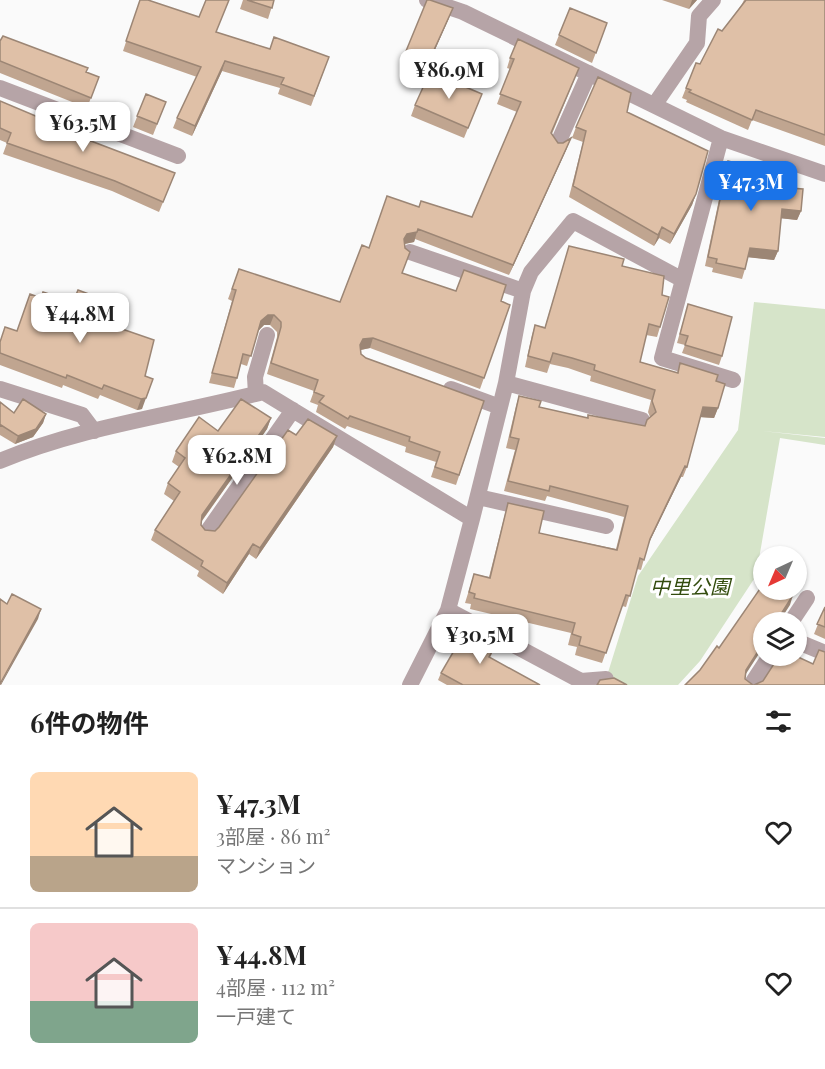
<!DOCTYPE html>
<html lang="ja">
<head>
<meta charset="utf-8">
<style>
	body { margin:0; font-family:"Playfair Display","Noto Sans JP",serif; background:#f2f2f2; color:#222; height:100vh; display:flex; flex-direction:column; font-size:22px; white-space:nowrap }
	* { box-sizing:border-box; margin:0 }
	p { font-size:20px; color:#767676 }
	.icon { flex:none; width:33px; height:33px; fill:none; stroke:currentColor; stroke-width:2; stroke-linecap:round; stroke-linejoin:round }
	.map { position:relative; height:685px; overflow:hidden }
	.sheet { display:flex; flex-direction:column; background:#fff; flex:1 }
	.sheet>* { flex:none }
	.needle { width:39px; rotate:224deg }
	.tools { position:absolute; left:753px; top:546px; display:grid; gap:12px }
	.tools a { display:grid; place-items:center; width:54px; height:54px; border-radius:50%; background:#fff; box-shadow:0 2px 4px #0004; font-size:30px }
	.price { position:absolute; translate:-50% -51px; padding:0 14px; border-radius:12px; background:#fff; color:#222; font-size:20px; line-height:39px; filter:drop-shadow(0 2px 3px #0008) }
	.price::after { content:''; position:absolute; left:50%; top:36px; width:18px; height:14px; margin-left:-9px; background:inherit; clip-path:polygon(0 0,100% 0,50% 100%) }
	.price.current { background:#1a73e8; color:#fff }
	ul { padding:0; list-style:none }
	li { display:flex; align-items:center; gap:18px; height:150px; padding:0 30px }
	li+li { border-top:2px solid #e0e0e0 }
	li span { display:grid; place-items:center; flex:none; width:168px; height:120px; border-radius:9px; color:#555 }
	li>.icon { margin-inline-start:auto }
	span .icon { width:72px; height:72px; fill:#fffc; stroke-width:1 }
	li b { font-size:26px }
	h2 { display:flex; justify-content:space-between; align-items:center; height:72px; padding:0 30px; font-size:26px }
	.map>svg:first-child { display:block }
	.green { fill:#d6e4c9 }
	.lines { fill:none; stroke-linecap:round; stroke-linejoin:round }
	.minor { stroke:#b6a4a7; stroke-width:16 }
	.wall { fill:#c0a590 }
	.shaded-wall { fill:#9c8675 }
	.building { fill:#dfc0a7; stroke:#9c8675; stroke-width:1.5 }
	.labels { text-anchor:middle; stroke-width:6; stroke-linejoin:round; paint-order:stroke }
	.park-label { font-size:20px; font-style:italic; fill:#334c0e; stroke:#fff }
</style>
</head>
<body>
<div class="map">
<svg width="825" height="685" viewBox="0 0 825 685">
	<rect width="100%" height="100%" fill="#fafafa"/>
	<path class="green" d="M 754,302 L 825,309 L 825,437 L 752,430 L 825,438 L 825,445 L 780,438 L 756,576 L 700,661 L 678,685 L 618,685 L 606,679 L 638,576 L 738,430 Z"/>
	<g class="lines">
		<path class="minor" d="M 427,0 L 463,12 L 721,138 L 825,174
			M 0,88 L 178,156
			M 655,104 L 697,43 L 699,16 L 713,0
			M 721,138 L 662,358 L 733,380
			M 558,143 L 589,73
			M 410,252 L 523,291
			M 506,383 L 642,420
			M 0,389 L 82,415 L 94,431
			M 451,389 L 500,407
			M 256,394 L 255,377 L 267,335
			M 0,461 C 83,426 176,415 263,392 L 472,519 L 448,610 L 410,685
			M 478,497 L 606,526
			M 472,519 L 506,383 L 523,291 L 531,272 L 573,221 L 683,280
			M 207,532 L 293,410
			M 448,610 L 581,681 L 606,679
			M 791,622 L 807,598
			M 796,641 L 825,653
			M 751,685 L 770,656"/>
	</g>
	<path class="wall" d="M 140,0 L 216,32 L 270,49 L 329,57 L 311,106 L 278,94 L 280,88 L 222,71 L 192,136 L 173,128 L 177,118 L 197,77 L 123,51 Z
		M 243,0 L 274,0 L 268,19 L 240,9 Z
		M 662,0 L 697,0 L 689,9 Z
		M 744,0 L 825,0 L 825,146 L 752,120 L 748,130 L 686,102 L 687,100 L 682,98 L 686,88 L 700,64 L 742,4 Z
		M 570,8 L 607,23 L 592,63 L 555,45 Z
		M 449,18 L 425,72 L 402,62 L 406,51 Z
		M 0,41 L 99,77 L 87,108 L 0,73 Z
		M 510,58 L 575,78 L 552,134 L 558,143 L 567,148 L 509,275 L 415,239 L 414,242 L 405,244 L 402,273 L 456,291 L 501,301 L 510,305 L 480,389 L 370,348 L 361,350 L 361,354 L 366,358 L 484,401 L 456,485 L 431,477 L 436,462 L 405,452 L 406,447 L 347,426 L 345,429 L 316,412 L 318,405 L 310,402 L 314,391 L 267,374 L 277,337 L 277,332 L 270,325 L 264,325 L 258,331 L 247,366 L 241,364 L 234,388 L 209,383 L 232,301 L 228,299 L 239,269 L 340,302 L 369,248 L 419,207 L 472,217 L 517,112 L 497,104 L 510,69 L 507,68 Z
		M 146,94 L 166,102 L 153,135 L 133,127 Z
		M 482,94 L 464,138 L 411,116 L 415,105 Z
		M 0,101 L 70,133 L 175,173 L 159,212 L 112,191 L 3,154 L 7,143 L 0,140 Z
		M 627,112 L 696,194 L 692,205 L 670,244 L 659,238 L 654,246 L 569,197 L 583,142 L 572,138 L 576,127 Z
		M 728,161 L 761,170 L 762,167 L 790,188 L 801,211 L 797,220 L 781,218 L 778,251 L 774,260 L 748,257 L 745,269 L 742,279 L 712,272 L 713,268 L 705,266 L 725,171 Z
		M 569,246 L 622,266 L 662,295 L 660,327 L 657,337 L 646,335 L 640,362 L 677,373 L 680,363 L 716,381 L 718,408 L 714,418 L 700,417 L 687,467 L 683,477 L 681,477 L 648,544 L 641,570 L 637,569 L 626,607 L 622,606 L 602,663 L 575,655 L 577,647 L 568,645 L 571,633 L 470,609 L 471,604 L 465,603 L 474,574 L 489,577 L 505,514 L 508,503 L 539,533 L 616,549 L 624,517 L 547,496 L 545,501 L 504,491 L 515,450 L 506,448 L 516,406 L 519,396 L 539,407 L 587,418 L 588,415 L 645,426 L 647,420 L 650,417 L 648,412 L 651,400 L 590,381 L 591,376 L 568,368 L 550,364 L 547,373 L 525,367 L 532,335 L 535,325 L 545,327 Z
		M 43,292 L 98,309 L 94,319 L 145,376 L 142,409 L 137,410 L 100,395 L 98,399 L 63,385 L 62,388 L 0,365 L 0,342 L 17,331 L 41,298 Z
		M 688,304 L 722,356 L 719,365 L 682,353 L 685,345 L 677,343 Z
		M 0,402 L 14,413 L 46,414 L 43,423 L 33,437 L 15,444 L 0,435 Z
		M 271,418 L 267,429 L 202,521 L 201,525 L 205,530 L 215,531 L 219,527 L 296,435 L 337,436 L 333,447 L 256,559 L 249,554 L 223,594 L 197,576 L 199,571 L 151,540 L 155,530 L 174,501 L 164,494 L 168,483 L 179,467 L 172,462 L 176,451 L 218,431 Z
		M 825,607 L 825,639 L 814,634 Z
		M 495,646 L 490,658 L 540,685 L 447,685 L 438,680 L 441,673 Z"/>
	<path class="shaded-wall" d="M 692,0 L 697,0 L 689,9 Z
		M 453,8 L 449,18 L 425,72 L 429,61 Z
		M 225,61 L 222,71 L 192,136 L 195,126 Z
		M 571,138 L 567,148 L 509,275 L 513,265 Z
		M 696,194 L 692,205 L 670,244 L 674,234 Z
		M 782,209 L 801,211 L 797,220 L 778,218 Z
		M 662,227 L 659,238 L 654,246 L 658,235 Z
		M 417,232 L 414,242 L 404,244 L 404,239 L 407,234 Z
		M 750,248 L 778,251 L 774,260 L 746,257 Z
		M 268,315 L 274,315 L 270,325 L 264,325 L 257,332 L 261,321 Z
		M 373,338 L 370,348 L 360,350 L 360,345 L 363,339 Z
		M 153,379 L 142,409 L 137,410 L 141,399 Z
		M 703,407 L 718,408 L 714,418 L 699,417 Z
		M 46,414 L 43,423 L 33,437 L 15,444 L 18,436 Z
		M 271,418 L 267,429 L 198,526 L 202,515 Z
		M 337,436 L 333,447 L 256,559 L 260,548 Z
		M 685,466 L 681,477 L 646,549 L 650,539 Z
		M 253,544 L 249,554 L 223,594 L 227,583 Z
		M 793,595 L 790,605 L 779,622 L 776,622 Z
		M 41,609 L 38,619 L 1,685 L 0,685 Z
		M 764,642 L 764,646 L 742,680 L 746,670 Z"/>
	<path class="building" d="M 140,0 L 148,0 L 199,17 L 206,0 L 229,0 L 216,32 L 270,49 L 274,37 L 329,57 L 314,96 L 281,84 L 284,78 L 225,61 L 195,126 L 177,118 L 201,67 L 126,41 Z
		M 247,0 L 274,0 L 272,8 Z
		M 427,0 L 430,0 L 453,8 L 429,61 L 406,51 Z
		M 746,0 L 825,0 L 825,135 L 756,110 L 752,120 L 689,92 L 691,90 L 686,88 L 696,63 L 700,64 L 718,29 L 722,31 Z
		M 570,8 L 607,23 L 596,53 L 559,35 Z
		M 3,36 L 88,68 L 86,72 L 99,77 L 91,98 L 0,61 L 0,41 Z
		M 518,39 L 579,68 L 551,133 L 558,143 L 563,143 L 571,138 L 513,265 L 418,229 L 417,232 L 407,234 L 404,239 L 405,248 L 410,252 L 402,273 L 456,291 L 464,270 L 506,285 L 501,301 L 510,305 L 484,378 L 373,338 L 363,339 L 360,345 L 361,354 L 366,358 L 484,401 L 459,475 L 435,467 L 440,452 L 409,441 L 410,437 L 350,416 L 348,419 L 319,402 L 324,396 L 314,392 L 318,380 L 271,363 L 281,327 L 281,322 L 274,315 L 268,315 L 261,321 L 251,356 L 243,354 L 237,378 L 212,373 L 236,290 L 232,289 L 239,269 L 340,302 L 362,245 L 369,248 L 387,196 L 419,207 L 421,201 L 472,217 L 521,102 L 500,94 L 514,59 L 510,58 Z
		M 430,72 L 482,94 L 468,128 L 415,105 Z
		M 598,77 L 631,93 L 627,112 L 708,151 L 696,194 L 674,234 L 662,227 L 658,235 L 573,186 L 586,131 L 576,127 Z
		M 146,94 L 166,102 L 157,124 L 137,116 Z
		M 0,101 L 71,131 L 70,133 L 175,173 L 163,202 L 115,181 L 7,143 L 11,133 L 0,128 Z
		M 728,161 L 762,170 L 762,167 L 792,170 L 790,188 L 803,189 L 801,211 L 782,209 L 778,251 L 750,248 L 745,269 L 716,263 L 717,259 L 708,257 Z
		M 569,246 L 624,259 L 622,266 L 664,276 L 662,295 L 669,297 L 660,327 L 649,324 L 640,362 L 678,373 L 680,363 L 718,375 L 716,381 L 725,384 L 718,408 L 703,407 L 687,467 L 685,466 L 650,539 L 644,560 L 640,558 L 630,596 L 626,595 L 606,653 L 579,645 L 581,637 L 572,634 L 575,623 L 474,598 L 475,594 L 469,592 L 474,574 L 490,578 L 508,503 L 544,511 L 539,533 L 617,550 L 628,506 L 550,486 L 549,491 L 508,481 L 519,439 L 510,437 L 519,396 L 541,401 L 539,407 L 588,418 L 588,415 L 645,426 L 647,420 L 656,412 L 652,401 L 655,390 L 594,370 L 595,365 L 572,358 L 553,353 L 550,362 L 528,356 L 535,325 L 545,328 Z
		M 78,290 L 102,299 L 93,319 L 154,340 L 145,376 L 153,379 L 146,398 L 141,399 L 104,385 L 102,389 L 67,375 L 66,378 L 0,353 L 0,342 L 5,327 L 17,331 L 30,294 L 41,298 L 43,292 L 73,302 Z
		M 688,304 L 732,317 L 722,356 L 685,345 L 688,336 L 680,334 Z
		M 23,399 L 46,414 L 36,429 L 18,436 L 1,425 L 0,426 L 0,402 L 14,413 Z
		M 241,399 L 271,418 L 202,515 L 201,525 L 205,530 L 215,531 L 219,527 L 288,430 L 296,435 L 308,419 L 337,436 L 260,548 L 253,544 L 227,583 L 201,566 L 203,561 L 155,530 L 180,492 L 168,483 L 185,458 L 176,451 L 199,417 L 218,431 Z
		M 764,583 L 764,590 L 786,590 L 793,595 L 776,622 L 764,622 L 764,642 L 746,670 L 745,679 L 753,685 L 685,685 L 700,670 L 717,646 L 719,648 Z
		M 12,594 L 41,609 L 0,684 L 0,599 L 7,604 Z
		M 825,607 L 825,627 L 817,624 Z
		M 466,630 L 495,646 L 489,657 L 540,685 L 463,685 L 441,673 Z
		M 819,650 L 825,652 L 825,685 L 754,685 L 763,681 L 779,656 L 796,656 L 813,664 Z
		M 614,678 L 627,685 L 597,685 L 600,680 Z"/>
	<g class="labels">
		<g class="park-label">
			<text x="690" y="594">中里公園</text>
		</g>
	</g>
</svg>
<div class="tools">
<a><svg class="needle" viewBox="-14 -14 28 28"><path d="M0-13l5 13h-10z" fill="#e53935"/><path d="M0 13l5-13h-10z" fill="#767676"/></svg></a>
<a><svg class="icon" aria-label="layers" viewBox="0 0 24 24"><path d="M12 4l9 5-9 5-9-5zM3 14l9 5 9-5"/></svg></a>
</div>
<b class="price" style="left:449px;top:100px">¥86.9M</b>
<b class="price" style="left:83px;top:153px">¥63.5M</b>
<b class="price current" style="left:751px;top:212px">¥47.3M</b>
<b class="price" style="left:80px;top:344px">¥44.8M</b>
<b class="price" style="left:237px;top:486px">¥62.8M</b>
<b class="price" style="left:480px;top:665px">¥30.5M</b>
</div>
<section class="sheet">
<h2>6件の物件<svg class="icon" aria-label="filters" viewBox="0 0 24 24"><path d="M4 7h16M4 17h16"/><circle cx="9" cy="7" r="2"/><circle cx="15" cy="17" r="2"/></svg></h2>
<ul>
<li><span style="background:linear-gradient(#ffd9b3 70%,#b9a48a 0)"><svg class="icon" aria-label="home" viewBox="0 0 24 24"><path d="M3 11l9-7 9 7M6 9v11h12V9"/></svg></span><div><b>¥47.3M</b><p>3部屋 · 86 m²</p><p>マンション</p></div><svg class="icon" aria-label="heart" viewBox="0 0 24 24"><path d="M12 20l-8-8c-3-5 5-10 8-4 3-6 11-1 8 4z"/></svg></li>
<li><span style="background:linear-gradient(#f6c9c9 65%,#7fa58c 0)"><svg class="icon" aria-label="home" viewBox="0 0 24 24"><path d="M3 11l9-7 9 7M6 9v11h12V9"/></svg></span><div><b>¥44.8M</b><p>4部屋 · 112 m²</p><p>一戸建て</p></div><svg class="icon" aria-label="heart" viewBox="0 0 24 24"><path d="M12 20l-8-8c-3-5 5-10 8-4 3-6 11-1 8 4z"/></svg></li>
</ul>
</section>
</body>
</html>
